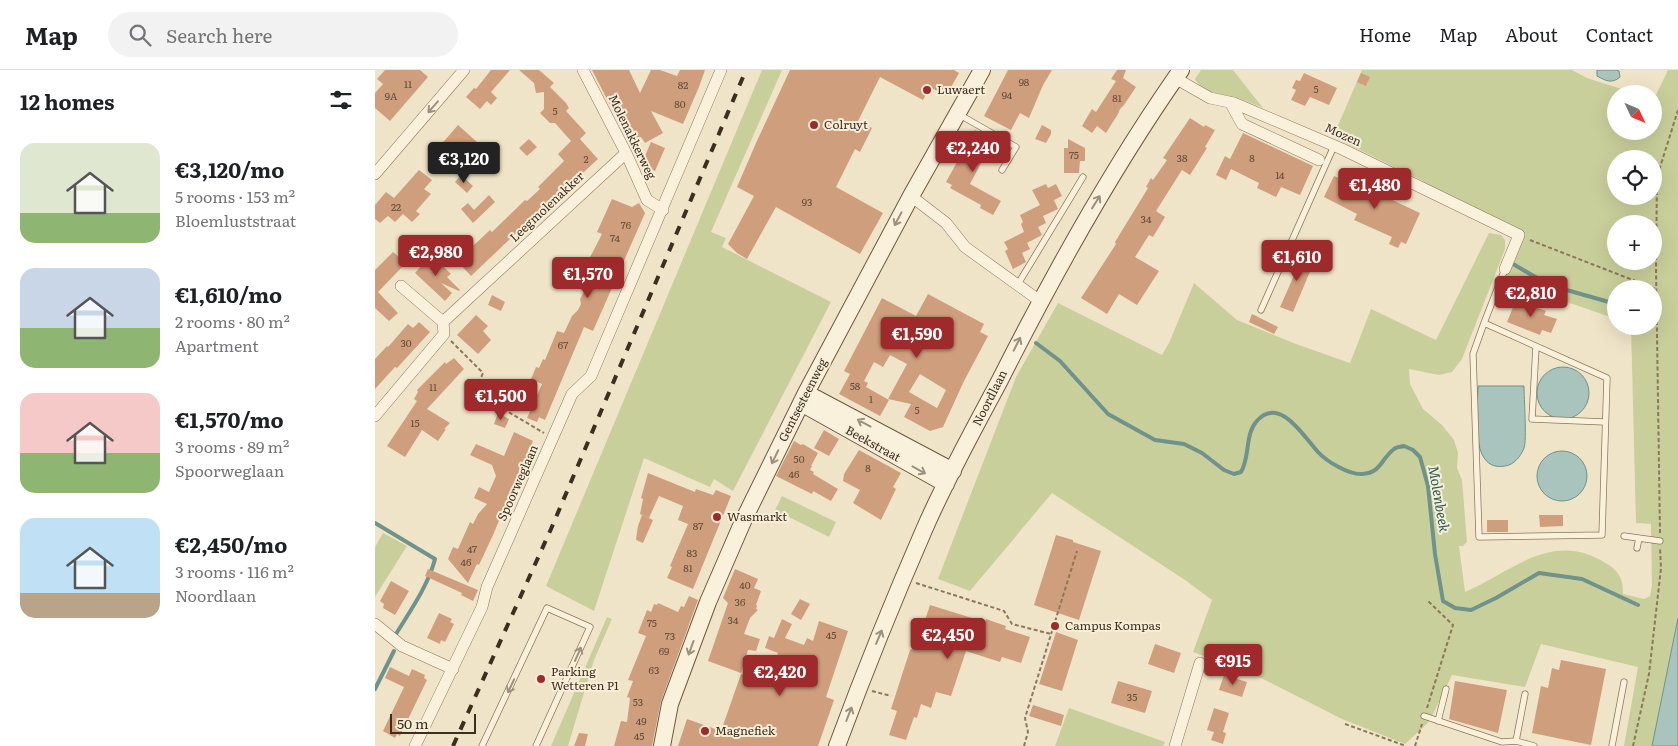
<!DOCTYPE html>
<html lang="en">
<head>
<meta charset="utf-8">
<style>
	body { margin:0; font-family:Literata,serif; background:#f2f2f2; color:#202124; height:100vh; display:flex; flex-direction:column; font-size:19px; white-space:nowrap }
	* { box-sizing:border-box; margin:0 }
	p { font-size:16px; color:#757577 }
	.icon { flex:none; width:28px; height:28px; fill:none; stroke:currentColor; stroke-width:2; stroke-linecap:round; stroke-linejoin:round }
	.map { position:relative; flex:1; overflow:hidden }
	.panel { display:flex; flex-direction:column; background:#fff; width:375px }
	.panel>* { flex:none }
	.needle { width:32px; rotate:134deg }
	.fabs { position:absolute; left:1232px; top:15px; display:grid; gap:10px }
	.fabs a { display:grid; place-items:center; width:55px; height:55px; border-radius:50%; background:#fff; box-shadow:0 5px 20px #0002; font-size:25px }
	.scale { position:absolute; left:15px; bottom:12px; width:86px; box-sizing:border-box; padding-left:5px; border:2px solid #3d2e20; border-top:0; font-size:14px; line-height:18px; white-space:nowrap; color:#3d2e20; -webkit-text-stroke:4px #f7eed8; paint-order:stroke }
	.price { position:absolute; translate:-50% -42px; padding:0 11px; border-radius:5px; background:#9e2a2b; color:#fff; font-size:16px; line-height:32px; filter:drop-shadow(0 1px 2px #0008) }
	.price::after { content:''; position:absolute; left:50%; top:30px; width:15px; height:11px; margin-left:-8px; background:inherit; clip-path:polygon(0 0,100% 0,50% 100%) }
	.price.active { background:#222; color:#fff }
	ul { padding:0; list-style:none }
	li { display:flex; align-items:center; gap:15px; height:125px; padding:0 20px }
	li span { display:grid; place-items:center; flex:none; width:140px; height:100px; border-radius:15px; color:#555 }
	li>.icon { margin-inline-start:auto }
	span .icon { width:60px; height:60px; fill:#fffc; stroke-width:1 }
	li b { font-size:21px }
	h2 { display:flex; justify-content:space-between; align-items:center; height:60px; padding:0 20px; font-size:21px }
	header { display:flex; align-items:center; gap:30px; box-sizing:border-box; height:70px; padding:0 25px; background:#fff; border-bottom:1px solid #e0e0e0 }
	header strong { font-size:24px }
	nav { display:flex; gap:28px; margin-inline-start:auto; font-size:18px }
	.search { width:350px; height:45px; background:#f2f2f2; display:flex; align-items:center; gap:12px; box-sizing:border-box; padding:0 18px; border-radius:28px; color:#757577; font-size:19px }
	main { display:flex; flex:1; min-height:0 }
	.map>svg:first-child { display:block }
	.green { fill:#c9cf9b; fill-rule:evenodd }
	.water { fill:#a9c4bc; stroke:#6f938a }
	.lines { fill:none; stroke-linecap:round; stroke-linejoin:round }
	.stream { stroke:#6f938a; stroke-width:4 }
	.building { fill:#cf9f7d; fill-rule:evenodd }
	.lane-casing { stroke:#8d765c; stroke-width:7 }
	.street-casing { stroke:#8d765c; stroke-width:12 }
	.secondary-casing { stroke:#6f573f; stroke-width:18 }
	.path { stroke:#8d765c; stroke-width:2; stroke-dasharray:4 2.5; stroke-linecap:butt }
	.lane { stroke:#faf1dc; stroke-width:5.5 }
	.street { stroke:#faf1dc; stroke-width:11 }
	.secondary { stroke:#faf1dc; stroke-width:16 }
	.rail { stroke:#3d2e20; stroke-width:4; stroke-dasharray:9 9; stroke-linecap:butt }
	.oneway { stroke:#9c907e }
	.poi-dot { fill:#9e2a2b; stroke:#f7eed8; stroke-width:2 }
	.labels { text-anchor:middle; stroke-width:4; stroke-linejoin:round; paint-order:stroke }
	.number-label { font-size:10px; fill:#624a37 }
	.poi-label { font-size:12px; fill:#3d2e20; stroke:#f7eed8; text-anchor:start }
	.street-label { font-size:12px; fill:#3d2e20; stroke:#f7eed8 }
	.water-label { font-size:14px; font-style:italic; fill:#2f5d5a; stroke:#f7eed8 }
</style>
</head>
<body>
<header>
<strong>Map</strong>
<div class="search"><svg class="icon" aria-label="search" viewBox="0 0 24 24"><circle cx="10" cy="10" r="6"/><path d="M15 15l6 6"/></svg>Search here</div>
<nav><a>Home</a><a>Map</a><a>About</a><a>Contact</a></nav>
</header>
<main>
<section class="panel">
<h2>12 homes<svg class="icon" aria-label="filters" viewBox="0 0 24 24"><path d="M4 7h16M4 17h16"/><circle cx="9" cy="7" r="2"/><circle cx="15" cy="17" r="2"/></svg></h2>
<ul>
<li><span style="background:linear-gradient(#dfe7d0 70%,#8fb573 0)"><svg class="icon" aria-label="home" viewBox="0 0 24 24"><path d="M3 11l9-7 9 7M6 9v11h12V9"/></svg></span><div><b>€3,120/mo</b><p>5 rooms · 153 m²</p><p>Bloemluststraat</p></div></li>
<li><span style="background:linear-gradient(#c9d6e8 60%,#8fb573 0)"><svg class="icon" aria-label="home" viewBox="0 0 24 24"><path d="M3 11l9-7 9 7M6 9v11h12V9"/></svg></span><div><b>€1,610/mo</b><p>2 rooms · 80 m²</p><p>Apartment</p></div></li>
<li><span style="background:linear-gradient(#f6c9c9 60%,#8fb573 0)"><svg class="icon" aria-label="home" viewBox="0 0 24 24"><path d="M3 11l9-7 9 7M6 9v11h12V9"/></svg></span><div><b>€1,570/mo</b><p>3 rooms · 89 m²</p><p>Spoorweglaan</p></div></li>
<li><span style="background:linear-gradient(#bfe0f5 75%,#b9a48a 0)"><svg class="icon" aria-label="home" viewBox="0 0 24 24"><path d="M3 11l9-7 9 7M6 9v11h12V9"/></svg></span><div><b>€2,450/mo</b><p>3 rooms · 116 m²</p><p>Noordlaan</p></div></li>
</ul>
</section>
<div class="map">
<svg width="1303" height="676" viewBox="0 0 1303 676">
	<rect width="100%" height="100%" fill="#f0e4c8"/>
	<path class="green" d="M 387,0 L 407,0 L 336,162 L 351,168 L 347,177 L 456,232 L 358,421 L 339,409 L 335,417 L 269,388 L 219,541 L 171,516 Z
		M 826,0 L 858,0 L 888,38 C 881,35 873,32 866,29 C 851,25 828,25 820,9 Z
		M 987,0 L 1197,0 L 1212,8 L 1262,24 L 1241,24 L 1241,61 L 1279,61 L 1279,29 L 1293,0 L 1303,0 L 1303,548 L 1277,676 L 1249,676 L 1263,597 L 1166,574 L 1150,617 L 1077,605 L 1054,652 L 1030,674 L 967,649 L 884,607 L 818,582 L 837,530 L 810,510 L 677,423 L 595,521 L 563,509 L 641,307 L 683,233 L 787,285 L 794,273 L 819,213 L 862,250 L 921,274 L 975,293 L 996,239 L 1061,270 L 1114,163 L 1126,165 L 1130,170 L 1130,179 L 1087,289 L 1077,302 L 1064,305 L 1034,299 L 1035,314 L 1048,339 L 1067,355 L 1079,370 L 1083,383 L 1082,398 L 1087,410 L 1092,472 L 1088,476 L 1084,476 L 1090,522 C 1133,504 1173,463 1223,489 C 1232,493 1242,499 1246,509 C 1248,513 1248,520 1248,524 L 1269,529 L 1275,526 L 1277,515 L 1276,454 L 1261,453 L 1256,256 L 1279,256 L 1279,219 L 1241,219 L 1241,249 L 1126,209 L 1144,166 L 1049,119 L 1048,111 L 958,67 ZM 1241,89 L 1279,89 L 1279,126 L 1241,126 ZM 1241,154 L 1279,154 L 1279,191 L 1241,191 Z
		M 407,426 L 461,452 L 454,467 L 400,440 Z
		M 8,463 L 32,476 L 0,527 L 0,477 Z
		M 232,547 L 237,549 L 219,590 L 193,676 L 176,676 Z
		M 694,638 L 790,672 L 788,676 L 680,676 Z"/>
	<path class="water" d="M 1222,0 L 1241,0 L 1244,1 L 1245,7 C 1237,14 1231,11 1222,6 Z
		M1162 323a26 26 0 1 1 52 0a26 26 0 1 1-52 0Z
		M 1103,316 L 1149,316 C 1149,328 1152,370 1149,378 C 1146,386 1139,395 1130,396 C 1093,403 1103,337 1103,316 Z
		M1162 406a25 25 0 1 1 50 0a25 25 0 1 1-50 0Z
		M 1303,548 L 1303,676 L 1277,676 Z"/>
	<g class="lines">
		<path class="stream" d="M 1138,194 L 1174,215 L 1241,234
			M 661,273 L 685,291 L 733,344 L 780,370 L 809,374 L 827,383 L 849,400 L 859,404 L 866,402 C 875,387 870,365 881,352 C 904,324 929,367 943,382 C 951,391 974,405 987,404 C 1006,403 1006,389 1019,379 C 1021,377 1026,377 1029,376 L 1038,380 L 1045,387 L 1053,416 L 1060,484 L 1068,531 L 1080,538 L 1096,540 L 1121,528 L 1164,503 L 1207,509 L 1263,535
			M 0,453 L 60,489 C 53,516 35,541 21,564
			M 0,619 L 19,581"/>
	</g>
	<path class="building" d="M 10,0 L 45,0 L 53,7 L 15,51 L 0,38 L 0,23 L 8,14 L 2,9 Z
		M 116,0 L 135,0 L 116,22 L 122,28 L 116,35 L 112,31 L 105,39 L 91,27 L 99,18 L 101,19 Z
		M 144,0 L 164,0 L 179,13 L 175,17 L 191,33 L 194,38 L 191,41 L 211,63 L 205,69 L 223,89 L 183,126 L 182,125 L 175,131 L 96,206 L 82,191 L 115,160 L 117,162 L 150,130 L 152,131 L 165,119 L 163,117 L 189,91 L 183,84 L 196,71 L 180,53 L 175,53 L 165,43 L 169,39 L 169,22 L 161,23 L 159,13 Z
		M 217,0 L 254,0 L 265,23 L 276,0 L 285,0 L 302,6 L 305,0 L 330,0 L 324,17 L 308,54 L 276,41 L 288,63 L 270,73 L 266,67 L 254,72 Z
		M 415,0 L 579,0 L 584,3 L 571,26 L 555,17 L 548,30 L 505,7 L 483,51 L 497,58 L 485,82 L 480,79 L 461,117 L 508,143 L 485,184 L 401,137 L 372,189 L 362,183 L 353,174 L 379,126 L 362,117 L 381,73 Z
		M 633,0 L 677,0 L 668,15 L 654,48 L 645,43 L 636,60 L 609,46 Z
		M 742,0 L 751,0 L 748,8 L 761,17 L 749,35 L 745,39 L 743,44 L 731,63 L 722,56 L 717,63 L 707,56 L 717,39 L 721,42 L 741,11 L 736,9 Z
		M 929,3 L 962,18 L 954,35 L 935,27 L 930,36 L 916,30 L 921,20 L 917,18 L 921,10 L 925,11 Z
		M 986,3 L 995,7 L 991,16 L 982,12 Z
		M 815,48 L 829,57 L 830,55 L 840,60 L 830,77 L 832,78 L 815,105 L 807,100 L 781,141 L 790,147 L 778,167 L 774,165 L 760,187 L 784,201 L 762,235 L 744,224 L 732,244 L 706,228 L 741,174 L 740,172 L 773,118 L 771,117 L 776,108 L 778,110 L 792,90 L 788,88 Z
		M 83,55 L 102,72 L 77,101 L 58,84 Z
		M 667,55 L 676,60 L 676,64 L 671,73 L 660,69 Z
		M 600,60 L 616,69 L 614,71 L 617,72 L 595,114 L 626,131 L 618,145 L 605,138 L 606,135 L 575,118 L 577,115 L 571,112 Z
		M 868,63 L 938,96 L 925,125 L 906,117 L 901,127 L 882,118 L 884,113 L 856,99 L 851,110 L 841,105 L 850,86 L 855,89 Z
		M 154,69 L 162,77 L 152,86 L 144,78 Z
		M 693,69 L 710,78 L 710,91 L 705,91 L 704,103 L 689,103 L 689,78 L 693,78 Z
		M 276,72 L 290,78 L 280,101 L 266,95 Z
		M 44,100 L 57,110 L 49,119 L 56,124 L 41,141 L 45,144 L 37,152 L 28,144 L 20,152 L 13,146 L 5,153 L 0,149 L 0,135 L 11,122 L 19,128 Z
		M 86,105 L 98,116 L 92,123 L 80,112 Z
		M 959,106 L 993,121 L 994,119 L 1045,143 L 1031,174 L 1026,172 L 1023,178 L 1014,174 L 1017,167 L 979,150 L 982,144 L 949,127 Z
		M 671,114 L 673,118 L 681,114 L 687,126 L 679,130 L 683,139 L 668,146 L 671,153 L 663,157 L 667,165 L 652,173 L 655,179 L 647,183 L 651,192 L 638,199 L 630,181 L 633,179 L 629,172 L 649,162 L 646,154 L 648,152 L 645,145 L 665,135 L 657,120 Z
		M 114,125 L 120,132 L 98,153 L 86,139 L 93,133 L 99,140 Z
		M 237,129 L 257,137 L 264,133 L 270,143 L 218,261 L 209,257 L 170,350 L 164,347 L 162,352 L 152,348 L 167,314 L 156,309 L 161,297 L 164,298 L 168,289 L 170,290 L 182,261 L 189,263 L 197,246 L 203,240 L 206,234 L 205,229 L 218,206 L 208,201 L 227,164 L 222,162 Z
		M 18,182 L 31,193 L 3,222 L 23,243 L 14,251 L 0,238 L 0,200 Z
		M 56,185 L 76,204 L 72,207 L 85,220 L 84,221 L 66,213 L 77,223 L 70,231 L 40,203 Z
		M 922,185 L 939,192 L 918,242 L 905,237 L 921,201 L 915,198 Z
		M 553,224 L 609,254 L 605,262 L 613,266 L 589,311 L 568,357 L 555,361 L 529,347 L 536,334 L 513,329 L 532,294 L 515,285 L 508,297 L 499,292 L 489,311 L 493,313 L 491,317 L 514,330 L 505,346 L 464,324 L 475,304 L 469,301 L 507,228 L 541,246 ZM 545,304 L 571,320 L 562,338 L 534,322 Z
		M 117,225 L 130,232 L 126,241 L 113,235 Z
		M 1141,230 L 1171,241 L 1169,245 L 1182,249 L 1176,263 L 1167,260 L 1165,265 L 1132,252 Z
		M 877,244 L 903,257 L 899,264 L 874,252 Z
		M 101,245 L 113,256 L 108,261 L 116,270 L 103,284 L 82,265 Z
		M 44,252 L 55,262 L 22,298 L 20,297 L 0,319 L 0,289 L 12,276 L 13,277 L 33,254 L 38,258 Z
		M 79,288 L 89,299 L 52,339 L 75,353 L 69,359 L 71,359 L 63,371 L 47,360 L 30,387 L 12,376 L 42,331 L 39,329 L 43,322 L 42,320 L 70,292 L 71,294 Z
		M 123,343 L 134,349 L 130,358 L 119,354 Z
		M 449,360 L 464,369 L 454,386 L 439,378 Z
		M 139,362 L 158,371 L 118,465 L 104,495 L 102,494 L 93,513 L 73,489 L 78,477 L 83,479 L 95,452 L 98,454 L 103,444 L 112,434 L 99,428 L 104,417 L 114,422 L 121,406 L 117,395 L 95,385 L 101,374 L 129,386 Z
		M 419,371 L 426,375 L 428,374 L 443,383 L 436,396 L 437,396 L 435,400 L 439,402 L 438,404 L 463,419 L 456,431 L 438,421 L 437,424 L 401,406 Z
		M 484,380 L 526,403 L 518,417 L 521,419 L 506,450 L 478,433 L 485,420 L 468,411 L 469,404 Z
		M 273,403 L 320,422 L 321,419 L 338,425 L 341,420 L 356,426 L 318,519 L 292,508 L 297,497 L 295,496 L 313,454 L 303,450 L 308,436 L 284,426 L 274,448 L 265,444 L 268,429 L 266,428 Z
		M 267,445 L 278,450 L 268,473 L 261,470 L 263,456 Z
		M 1164,445 L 1188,445 L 1188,456 L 1165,457 Z
		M 1112,450 L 1133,450 L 1133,462 L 1112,462 Z
		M 681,465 L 698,470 L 698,472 L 726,481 L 704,550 L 659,535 Z
		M 53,499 L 103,520 L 98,531 L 86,525 L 87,523 L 50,506 Z
		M 360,499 L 383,509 L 379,518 L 386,521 L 381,535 L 382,536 L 381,539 L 383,540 L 375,548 L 369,564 L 385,569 L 381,581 L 373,580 L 366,603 L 333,591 L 353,533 L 348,528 Z
		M 16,511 L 34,521 L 20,545 L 8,538 L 9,534 L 5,531 Z
		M 314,526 L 323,530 L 286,631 L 277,676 L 239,676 L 246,651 L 252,652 L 255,628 L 252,627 L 258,611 L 253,610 L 271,566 L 263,563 L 272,540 L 276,542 L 279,534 L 282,535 L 283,533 L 303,542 L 306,536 L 309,537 Z
		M 425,529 L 435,534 L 426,550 L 416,544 Z
		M 555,535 L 610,552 L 611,549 L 631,556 L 630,559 L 655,567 L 646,593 L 627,587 L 625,592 L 591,581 L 576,626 L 561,622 L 556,638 L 546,634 L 542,648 L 539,647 L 531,670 L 514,665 L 522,641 L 516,639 L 535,580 L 560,567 L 546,562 Z
		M 64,543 L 77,549 L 75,552 L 79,554 L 70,572 L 66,570 L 65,574 L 52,568 Z
		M 407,549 L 417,554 L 410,568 L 429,575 L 432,568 L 438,571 L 444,551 L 473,561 L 451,627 L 459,630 L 443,676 L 303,676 L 312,649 L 346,661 L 366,604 L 393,613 L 403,583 L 390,578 L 394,566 L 399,568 Z
		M 681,562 L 703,570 L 687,621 L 664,614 Z
		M 780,574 L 806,583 L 799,603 L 773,594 Z
		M 1186,590 L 1231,599 L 1216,675 L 1157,663 L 1166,616 L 1173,618 L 1177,598 L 1184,600 Z
		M 15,597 L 34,606 L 37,599 L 50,605 L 49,608 L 52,610 L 25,666 L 22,664 L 20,668 L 8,661 L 29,617 L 10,608 Z
		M 849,605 L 872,612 L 867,627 L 844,620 Z
		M 743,611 L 777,621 L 770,643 L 736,633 Z
		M 1080,611 L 1132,620 L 1123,663 L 1074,649 Z
		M 658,635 L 689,645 L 686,656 L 654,646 Z
		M 839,638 L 854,643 L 848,662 L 851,663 L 848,674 L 836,670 L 839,662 L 832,660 Z
		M 204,663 L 213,664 L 210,676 L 199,676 Z"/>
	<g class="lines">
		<g class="lane-casing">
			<path id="lane" d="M 585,45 L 641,77 L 627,100
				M 643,214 L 708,107
				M 886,240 L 959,76
				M 1109,253 L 1098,284 L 1104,467 L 1227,465 L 1232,308 L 1109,253 L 1130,199
				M 1161,277 L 1157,349 L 1230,352
				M 1249,466 L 1285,471
				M 1262,478 L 1264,468
				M 1150,624 L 1141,671 L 1159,676
				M 1049,646 L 1127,672 L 1141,671
				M 1063,651 L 1071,619
				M 107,676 L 172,538 L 215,557 L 161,676
				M 1237,676 L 1249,612"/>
		</g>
		<g class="street-casing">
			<path id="street" d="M 208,0 L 251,83 L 272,130 L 288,140
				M 800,8 L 835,28 L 859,33 L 967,79 L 1144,165 L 1130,199
				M 855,32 L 867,54 L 944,90
				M 0,104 L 89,0
				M 536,126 L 571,153 L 590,177 L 665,231
				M 68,252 L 251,83
				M 0,346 L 69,264 L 68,252 L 26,216
				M 0,554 L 27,576 L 78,599
				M 40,676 L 107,537 L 112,517 L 197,324 L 216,306 L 346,0
				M 800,676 L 825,593"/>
		</g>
		<g class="secondary-casing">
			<path id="secondary" d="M 431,323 L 578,401
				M 426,333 L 571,414
				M 287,676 L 295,634 L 333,532 L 369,449 L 431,323 L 536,126 L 607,0
				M 462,676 C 489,603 518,531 549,460 C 571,409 599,359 625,310 C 679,203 737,98 806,0"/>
		</g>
		<path class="path" d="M 1155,170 L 1281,219
			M 76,271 L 108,303 L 101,319 L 103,324 L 169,363
			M 1285,463 L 1281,198 L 1282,107 L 1303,40
			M 541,513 L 629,541 L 637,554 L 676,564
			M 497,621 L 516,626
			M 1052,638 L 1078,555 L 1052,530
			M 970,654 L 1031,676
			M 649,676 L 653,662 L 650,648 L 702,481
			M 1040,676 L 1047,654
			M 1258,676 L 1274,604 L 1286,498 L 1285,478"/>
		<use href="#lane" class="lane"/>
		<use href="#street" class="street"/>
		<use href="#secondary" class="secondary"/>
		<path class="rail" d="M 78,676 L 176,459 L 371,0"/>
	</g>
	<defs><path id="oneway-shaft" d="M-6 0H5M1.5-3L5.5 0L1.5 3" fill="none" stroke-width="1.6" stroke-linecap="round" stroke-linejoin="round" transform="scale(1.25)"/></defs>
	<g class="oneway">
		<use href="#oneway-shaft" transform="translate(58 37) rotate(131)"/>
		<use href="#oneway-shaft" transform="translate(721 132) rotate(-58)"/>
		<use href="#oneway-shaft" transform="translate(523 149) rotate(118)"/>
		<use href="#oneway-shaft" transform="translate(642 274) rotate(-63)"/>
		<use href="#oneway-shaft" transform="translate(489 353) rotate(-152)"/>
		<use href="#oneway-shaft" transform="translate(400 387) rotate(116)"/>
		<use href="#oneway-shaft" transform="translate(544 400) rotate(29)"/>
		<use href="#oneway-shaft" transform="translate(504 567) rotate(-67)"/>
		<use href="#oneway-shaft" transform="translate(316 578) rotate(110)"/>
		<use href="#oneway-shaft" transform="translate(203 584) rotate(-66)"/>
		<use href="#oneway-shaft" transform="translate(136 616) rotate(115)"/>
		<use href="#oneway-shaft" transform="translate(474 644) rotate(-69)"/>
	</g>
	<g class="poi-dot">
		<circle cx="552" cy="20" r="5"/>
		<circle cx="439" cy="55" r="5"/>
		<circle cx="342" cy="447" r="5"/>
		<circle cx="680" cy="556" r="5"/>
		<circle cx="166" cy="609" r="5"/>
		<circle cx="330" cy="661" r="5"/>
	</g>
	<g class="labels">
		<g class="number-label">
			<text x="649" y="16">98</text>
			<text x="33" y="18">11</text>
			<text x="308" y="19">82</text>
			<text x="941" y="23">5</text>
			<text x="632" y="29">94</text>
			<text x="16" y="30">9A</text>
			<text x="742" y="32">81</text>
			<text x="305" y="38">80</text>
			<text x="180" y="45">5</text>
			<text x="699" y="89">75</text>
			<text x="807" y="92">38</text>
			<text x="877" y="92">8</text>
			<text x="211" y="93">2</text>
			<text x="905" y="109">14</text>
			<text x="432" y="136">93</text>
			<text x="21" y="141">22</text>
			<text x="771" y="153">34</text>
			<text x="251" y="159">76</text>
			<text x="240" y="172">74</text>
			<text x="31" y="277">30</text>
			<text x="188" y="279">67</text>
			<text x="480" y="320">58</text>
			<text x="58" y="321">11</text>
			<text x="496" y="333">1</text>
			<text x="542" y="344">5</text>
			<text x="40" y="357">15</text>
			<text x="424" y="393">50</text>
			<text x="493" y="402">8</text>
			<text x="419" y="408">46</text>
			<text x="323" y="460">87</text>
			<text x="97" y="483">47</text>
			<text x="317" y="487">83</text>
			<text x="91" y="496">46</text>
			<text x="313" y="502">81</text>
			<text x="370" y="519">40</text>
			<text x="365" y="536">36</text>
			<text x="358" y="554">34</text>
			<text x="277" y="557">75</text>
			<text x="456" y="569">45</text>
			<text x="295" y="570">73</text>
			<text x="289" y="585">69</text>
			<text x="279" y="604">63</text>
			<text x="757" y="631">35</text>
			<text x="263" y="636">53</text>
			<text x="266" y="655">49</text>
			<text x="264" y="670">45</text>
		</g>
		<g class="poi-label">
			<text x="562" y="24">Luwaert</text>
			<text x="449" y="59">Colruyt</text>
			<text x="352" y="451">Wasmarkt</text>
			<text x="690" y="560">Campus Kompas</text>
			<text x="176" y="606">Parking<tspan x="176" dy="14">Wetteren P1</tspan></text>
			<text x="340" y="665">Magnefiek</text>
		</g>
		<g class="street-label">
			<text transform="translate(968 65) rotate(24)" y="4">Mozen</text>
			<text transform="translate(257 67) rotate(64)" y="4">Molenakkerweg</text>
			<text transform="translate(172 137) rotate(-43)" y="4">Leegmolenakker</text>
			<text transform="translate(615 328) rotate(-63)" y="4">Noordlaan</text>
			<text transform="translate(428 330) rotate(-63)" y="4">Gentsesteenweg</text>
			<text transform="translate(498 374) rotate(29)" y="4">Beekstraat</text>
			<text transform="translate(143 413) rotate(-66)" y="4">Spoorweglaan</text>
		</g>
		<g class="water-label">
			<text transform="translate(1064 429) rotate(80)" y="5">Molenbeek</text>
		</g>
	</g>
</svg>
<div class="fabs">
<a><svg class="needle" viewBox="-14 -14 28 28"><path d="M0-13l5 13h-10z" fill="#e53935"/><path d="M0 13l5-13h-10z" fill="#757577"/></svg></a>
<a><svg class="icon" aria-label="locate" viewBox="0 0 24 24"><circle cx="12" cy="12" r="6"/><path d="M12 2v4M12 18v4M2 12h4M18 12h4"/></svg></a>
<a>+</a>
<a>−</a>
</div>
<div class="scale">50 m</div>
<b class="price" style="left:598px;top:103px">€2,240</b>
<b class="price active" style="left:89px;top:114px">€3,120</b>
<b class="price" style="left:1000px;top:140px">€1,480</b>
<b class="price" style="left:61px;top:207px">€2,980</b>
<b class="price" style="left:922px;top:212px">€1,610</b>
<b class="price" style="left:213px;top:229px">€1,570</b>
<b class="price" style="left:1156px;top:248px">€2,810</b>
<b class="price" style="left:542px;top:289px">€1,590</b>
<b class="price" style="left:126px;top:351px">€1,500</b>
<b class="price" style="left:573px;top:590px">€2,450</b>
<b class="price" style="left:858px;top:616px">€915</b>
<b class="price" style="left:405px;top:627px">€2,420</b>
</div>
</main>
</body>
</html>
